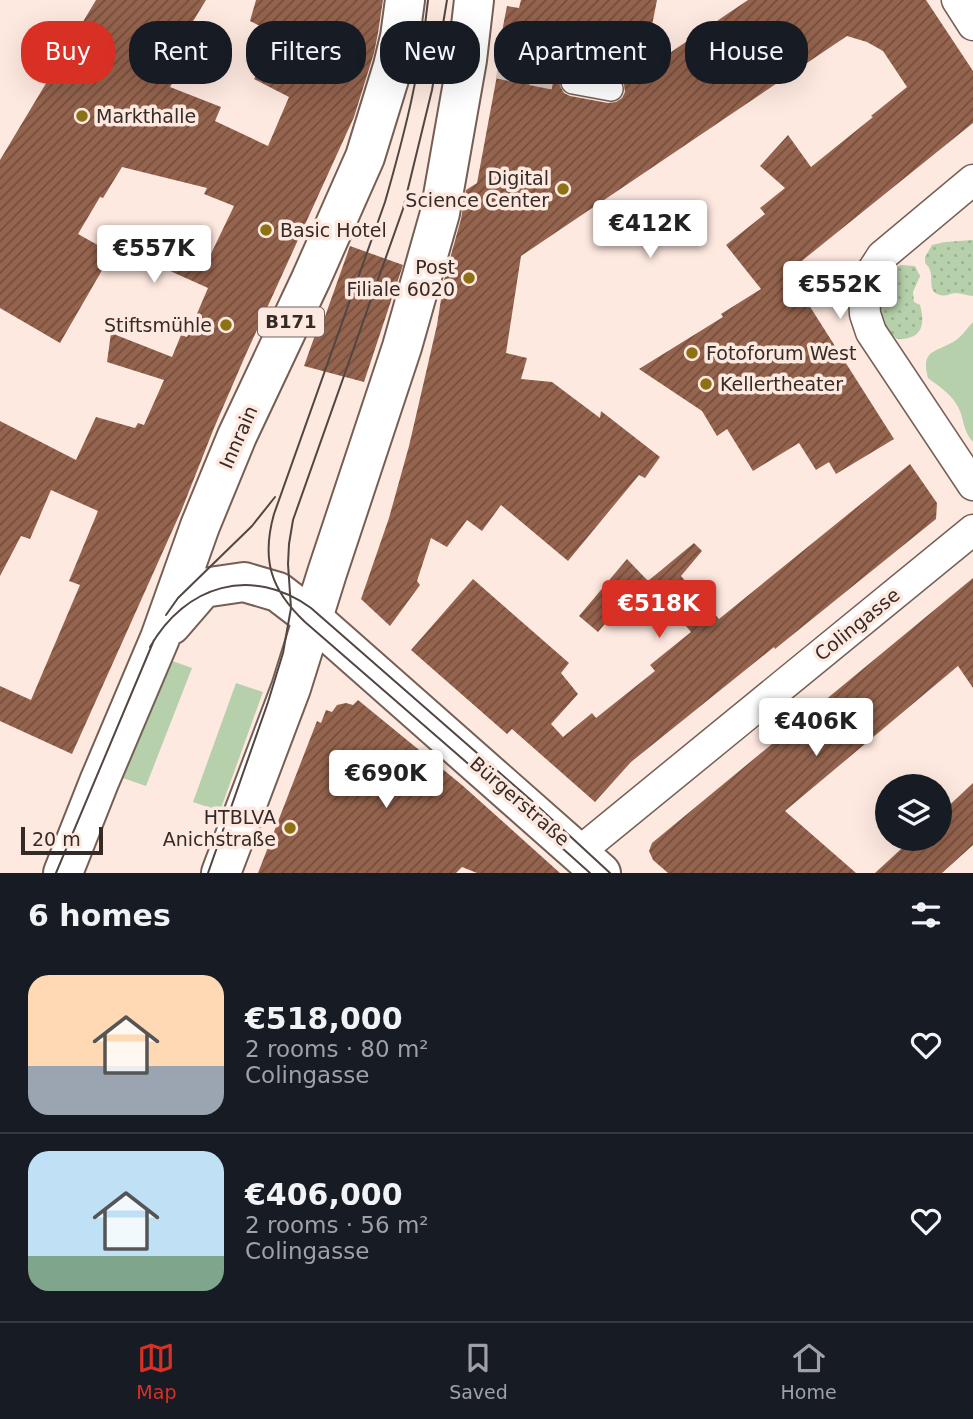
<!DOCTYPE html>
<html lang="en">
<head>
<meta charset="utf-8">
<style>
	body { margin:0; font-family:"DejaVu Sans",sans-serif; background:#242831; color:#f1f3f6; height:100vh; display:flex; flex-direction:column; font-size:26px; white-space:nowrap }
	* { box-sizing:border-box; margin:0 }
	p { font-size:23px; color:#9ea1a6 }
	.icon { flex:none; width:38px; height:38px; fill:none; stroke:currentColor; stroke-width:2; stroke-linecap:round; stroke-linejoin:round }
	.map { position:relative; height:873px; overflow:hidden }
	.side { display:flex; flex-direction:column; background:#171b24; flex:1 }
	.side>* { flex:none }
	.hud { position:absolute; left:21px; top:21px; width:931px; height:63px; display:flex; gap:14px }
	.controls { position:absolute; left:875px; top:774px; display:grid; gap:14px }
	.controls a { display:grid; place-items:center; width:77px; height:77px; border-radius:50%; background:#171b24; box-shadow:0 7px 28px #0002; font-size:35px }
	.scale { position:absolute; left:21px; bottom:18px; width:82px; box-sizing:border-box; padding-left:7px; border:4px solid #342a26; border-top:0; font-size:19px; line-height:24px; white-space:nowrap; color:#342a26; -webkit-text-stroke:5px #fee9e0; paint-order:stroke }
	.price { position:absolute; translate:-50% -60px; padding:0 16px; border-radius:7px; background:#fff; color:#222; font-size:23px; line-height:46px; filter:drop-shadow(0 2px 4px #0008) }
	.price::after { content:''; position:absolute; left:50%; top:42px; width:21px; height:16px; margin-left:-10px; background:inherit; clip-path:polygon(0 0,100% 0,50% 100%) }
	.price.on { background:#d93025; color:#fff }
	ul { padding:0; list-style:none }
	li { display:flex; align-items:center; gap:21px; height:175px; padding:0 28px }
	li+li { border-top:2px solid #363941 }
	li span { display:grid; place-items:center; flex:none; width:196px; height:140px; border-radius:21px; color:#555 }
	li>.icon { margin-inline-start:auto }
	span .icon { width:84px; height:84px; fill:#fffc; stroke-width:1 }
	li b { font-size:30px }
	h2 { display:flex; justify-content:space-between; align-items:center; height:84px; padding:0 28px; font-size:30px }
	.pill { padding:0 24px; border-radius:28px; background:#171b24; box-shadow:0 7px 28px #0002; font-size:24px; line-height:63px }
	.pill.on { background:#d93025; color:#fff }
	.menu { display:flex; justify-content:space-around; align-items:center; height:98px; border-top:2px solid #363941; background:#171b24; font-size:19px; color:#9ea1a6 }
	.menu a { display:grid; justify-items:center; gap:4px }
	.menu .on { color:#d93025 }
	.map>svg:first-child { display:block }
	.green { fill:#b5d0aa }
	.garden { fill:url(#garden-dots) }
	.building { fill:url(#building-hatch); fill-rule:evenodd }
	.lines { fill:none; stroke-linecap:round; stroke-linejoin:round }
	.pedestrian-tunnel { stroke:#d6c3bb; stroke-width:23; stroke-dasharray:23 11; stroke-linecap:butt }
	.pedestrian-casing { stroke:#755f55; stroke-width:26 }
	.minor-casing { stroke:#755f55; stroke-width:33 }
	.tertiary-casing { stroke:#755f55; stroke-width:42 }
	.primary-casing { stroke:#755f55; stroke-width:42 }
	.pedestrian { stroke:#fff; stroke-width:23 }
	.minor { stroke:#fff; stroke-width:30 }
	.tertiary { stroke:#fff; stroke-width:38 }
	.primary { stroke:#fff; stroke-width:38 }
	.tram { stroke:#524642; stroke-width:2 }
	.poi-dot { fill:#8f7115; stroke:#fee9e0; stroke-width:2.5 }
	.labels { text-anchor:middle; stroke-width:7; stroke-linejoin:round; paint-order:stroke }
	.shield { fill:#fee9e0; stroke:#71635e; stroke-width:2 }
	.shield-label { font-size:18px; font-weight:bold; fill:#342a26 }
	.poi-label { font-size:19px; fill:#342a26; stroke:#fee9e0; text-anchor:start }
	.street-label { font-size:19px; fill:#342a26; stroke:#fee9e0 }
</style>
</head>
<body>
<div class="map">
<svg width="973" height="873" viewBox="0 0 973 873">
	<defs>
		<pattern id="garden-dots" width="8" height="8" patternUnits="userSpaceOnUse" patternTransform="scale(1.75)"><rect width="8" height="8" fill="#b5d0aa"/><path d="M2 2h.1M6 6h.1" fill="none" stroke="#9cb392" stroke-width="1.8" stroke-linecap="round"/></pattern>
		<pattern id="building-hatch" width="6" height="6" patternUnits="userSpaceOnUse" patternTransform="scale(1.75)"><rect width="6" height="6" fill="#95644e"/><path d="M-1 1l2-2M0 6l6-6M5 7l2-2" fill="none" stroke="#744e3d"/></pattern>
	</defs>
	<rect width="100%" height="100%" fill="#fee9e0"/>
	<path class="green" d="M 973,322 L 973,442 C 964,432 964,422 960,411 C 954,396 940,387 928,378 C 921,351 933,353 953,342 C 961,338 967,328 973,322 Z
		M 167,659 L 192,668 L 146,786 L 120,777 Z
		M 236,683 L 263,692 L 220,811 L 193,802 Z"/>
	<path class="garden" d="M 973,240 L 973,296 C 968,296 961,293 956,293 C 950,293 947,297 940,295 C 924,291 938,274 925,263 L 925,257 L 932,245 L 945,242 Z
		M 901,265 L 915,266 L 920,276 L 913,292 L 914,302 L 920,305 C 926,326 921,340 897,339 C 896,338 889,332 888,331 C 877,316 879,285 891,271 C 894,268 898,266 901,265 Z"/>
	<path class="building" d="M 96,0 L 206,0 L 170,59 L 182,67 L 170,87 L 221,107 L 215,121 L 268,146 L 289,97 L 254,79 L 276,34 L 250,21 L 256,0 L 383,0 L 378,33 L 374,53 L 354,117 L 246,354 L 214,428 L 182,509 L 72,754 L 0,721 L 0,686 L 31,700 L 80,585 L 69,581 L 98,511 L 51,490 L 30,539 L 21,536 L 0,576 L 0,421 L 76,460 L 96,417 L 135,428 L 138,423 L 144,425 L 164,380 L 107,362 L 111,333 L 172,357 L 181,335 L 187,337 L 208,288 L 139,257 L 150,234 L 208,260 L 234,206 L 204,194 L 207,188 L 122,167 L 103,198 L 100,197 L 78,234 L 112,253 L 60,343 L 0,308 L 0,160 Z
		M 521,0 L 657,0 L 643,71 L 748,0 L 926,0 L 973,71 L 973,123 L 788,272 L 894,439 L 836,474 L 829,462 L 816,470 L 799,443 L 753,471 L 727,429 L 717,436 L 702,411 L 639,369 L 723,317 L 721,314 L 761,289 L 726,245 L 765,214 L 760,208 L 785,188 L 760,166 L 788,135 L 811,167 L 873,117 L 871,116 L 907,87 L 883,51 L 867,42 L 847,36 L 521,256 L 506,353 L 527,358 L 521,379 L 552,382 L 600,418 L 601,411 L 660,457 L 645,478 L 639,475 L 568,561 L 501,505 L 482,531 L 467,520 L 447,547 L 431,538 L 417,581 L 420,585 L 390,626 L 361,599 L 389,518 L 409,446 L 437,325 L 444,280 L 461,219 L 466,190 L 477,183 L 503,43 L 500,42 L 507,6 L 519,8 ZM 575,68 L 614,75 L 620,78 L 624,85 L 625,92 L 622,98 L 616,102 L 608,103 L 570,96 L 564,93 L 560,86 L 559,79 L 563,72 L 568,69 Z
		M 350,246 L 403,265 L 364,382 L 304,366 L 319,324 L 322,325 Z
		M 910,464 L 937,503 L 936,519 L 775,649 L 774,647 L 631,762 L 595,802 L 512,729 L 507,734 L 411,650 L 473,579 L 569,663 L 561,673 L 578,694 L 551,724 L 563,737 L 592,713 L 596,718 L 655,671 L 650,665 L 691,632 L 662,597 L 645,617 L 626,599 L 598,632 L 579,616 L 627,559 L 648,581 L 694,543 L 702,551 L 681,576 L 719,619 Z
		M 973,578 L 973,688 L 958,666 L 785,811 L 856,873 L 668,873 L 653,860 L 649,851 L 652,843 Z
		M 358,700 L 462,785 L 560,873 L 477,873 L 462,867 L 456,873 L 258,873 L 317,721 L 321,723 L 326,710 L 332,712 L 337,705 L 346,703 L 353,705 Z
		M 973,783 L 973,845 L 942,873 L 875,873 L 913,838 L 940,838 L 940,814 Z"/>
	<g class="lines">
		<path class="pedestrian-tunnel" d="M 498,67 L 573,82"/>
		<g class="pedestrian-casing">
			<path id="pedestrian" d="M 573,82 L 611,89"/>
		</g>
		<g class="minor-casing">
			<path id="minor" d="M 957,0 L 973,25
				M 973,180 L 882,256 L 869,276 L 864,294 L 865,314 L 871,332 L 973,485
				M 579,852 L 973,530"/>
		</g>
		<g class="tertiary-casing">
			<path id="tertiary" d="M 312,618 L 601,873"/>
		</g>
		<g class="primary-casing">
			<path id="primary" d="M 171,625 L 203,588 L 244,582 L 278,592 L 312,618
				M 63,873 L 99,782 L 160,638 L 200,526 L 237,436 L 311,279 L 365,157 L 393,66 L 400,37 L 405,0
				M 221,873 L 291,688 L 327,573 L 402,347 L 440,213 L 467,60 L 474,0"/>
		</g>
		<use href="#pedestrian" class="pedestrian"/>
		<use href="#minor" class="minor"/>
		<use href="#tertiary" class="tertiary"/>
		<use href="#primary" class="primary"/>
		<path class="tram" d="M 428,0 C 421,69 404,136 385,202 L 274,514 C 261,560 271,590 305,622 L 465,761 L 590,873
			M 166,615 L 178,598 L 252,526 L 275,497
			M 150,647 C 185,585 252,565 311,608 L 532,801 L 610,873
			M 56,873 L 154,640
			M 208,873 L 268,702 L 283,653 L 291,608 L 288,564 L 289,544 L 293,520 L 403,209 L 432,90 L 447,0"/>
	</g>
	<g class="poi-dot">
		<circle cx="82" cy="116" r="7"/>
		<circle cx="563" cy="189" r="7"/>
		<circle cx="266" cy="230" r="7"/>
		<circle cx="469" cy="278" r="7"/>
		<circle cx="226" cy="325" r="7"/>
		<circle cx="692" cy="353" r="7"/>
		<circle cx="706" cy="384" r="7"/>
		<circle cx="290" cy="828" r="7"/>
	</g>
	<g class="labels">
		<rect class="shield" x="258" y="307.5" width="66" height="29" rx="5"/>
		<g class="shield-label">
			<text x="291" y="328">B171</text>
		</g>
		<g class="poi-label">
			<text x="96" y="123">Markthalle</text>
			<text x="549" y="185" text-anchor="end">Digital<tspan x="549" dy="22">Science Center</tspan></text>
			<text x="280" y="237">Basic Hotel</text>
			<text x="455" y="274" text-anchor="end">Post<tspan x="455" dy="22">Filiale 6020</tspan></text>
			<text x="212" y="332" text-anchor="end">Stiftsmühle</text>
			<text x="706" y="360">Fotoforum West</text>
			<text x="720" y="391">Kellertheater</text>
			<text x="276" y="824" text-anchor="end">HTBLVA<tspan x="276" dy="22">Anichstraße</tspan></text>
		</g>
		<g class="street-label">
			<text transform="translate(238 437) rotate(-66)" y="7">Innrain</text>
			<text transform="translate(857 624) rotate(-39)" y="7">Colingasse</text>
			<text transform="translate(520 801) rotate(41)" y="7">Bürgerstraße</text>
		</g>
	</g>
</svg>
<div class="controls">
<a><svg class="icon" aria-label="layers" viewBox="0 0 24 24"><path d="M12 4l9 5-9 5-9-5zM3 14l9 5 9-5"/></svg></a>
</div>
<div class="scale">20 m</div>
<b class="price" style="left:650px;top:260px">€412K</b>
<b class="price" style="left:154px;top:285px">€557K</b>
<b class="price" style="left:840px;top:321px">€552K</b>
<b class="price on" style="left:659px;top:640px">€518K</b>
<b class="price" style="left:816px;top:758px">€406K</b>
<b class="price" style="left:386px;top:810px">€690K</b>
<div class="hud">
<a class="pill on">Buy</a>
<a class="pill">Rent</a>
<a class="pill">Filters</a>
<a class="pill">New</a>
<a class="pill">Apartment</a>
<a class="pill">House</a>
</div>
</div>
<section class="side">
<h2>6 homes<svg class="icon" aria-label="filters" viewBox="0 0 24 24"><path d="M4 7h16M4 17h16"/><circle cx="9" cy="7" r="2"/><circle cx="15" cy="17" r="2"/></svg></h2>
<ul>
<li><span style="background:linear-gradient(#ffd9b3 65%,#9aa5b1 0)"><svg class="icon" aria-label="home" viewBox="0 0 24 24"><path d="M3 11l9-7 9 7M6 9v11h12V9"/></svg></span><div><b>€518,000</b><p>2 rooms · 80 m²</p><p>Colingasse</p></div><svg class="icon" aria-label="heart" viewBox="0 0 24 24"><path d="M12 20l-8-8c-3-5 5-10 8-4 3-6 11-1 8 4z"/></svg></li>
<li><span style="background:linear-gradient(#bfe0f5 75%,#7fa58c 0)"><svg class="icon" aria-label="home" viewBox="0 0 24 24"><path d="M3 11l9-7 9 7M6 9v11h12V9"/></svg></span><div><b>€406,000</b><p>2 rooms · 56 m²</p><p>Colingasse</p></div><svg class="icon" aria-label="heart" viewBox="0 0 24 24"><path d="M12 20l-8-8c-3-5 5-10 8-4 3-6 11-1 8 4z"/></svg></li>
</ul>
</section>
<nav class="menu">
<a class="on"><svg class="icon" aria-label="map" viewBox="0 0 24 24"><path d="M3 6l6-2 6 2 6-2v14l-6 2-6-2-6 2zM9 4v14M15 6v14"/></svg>Map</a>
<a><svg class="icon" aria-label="saved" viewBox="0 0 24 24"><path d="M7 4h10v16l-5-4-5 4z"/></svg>Saved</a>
<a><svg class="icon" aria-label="home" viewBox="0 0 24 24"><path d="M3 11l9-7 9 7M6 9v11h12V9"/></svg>Home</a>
</nav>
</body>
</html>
